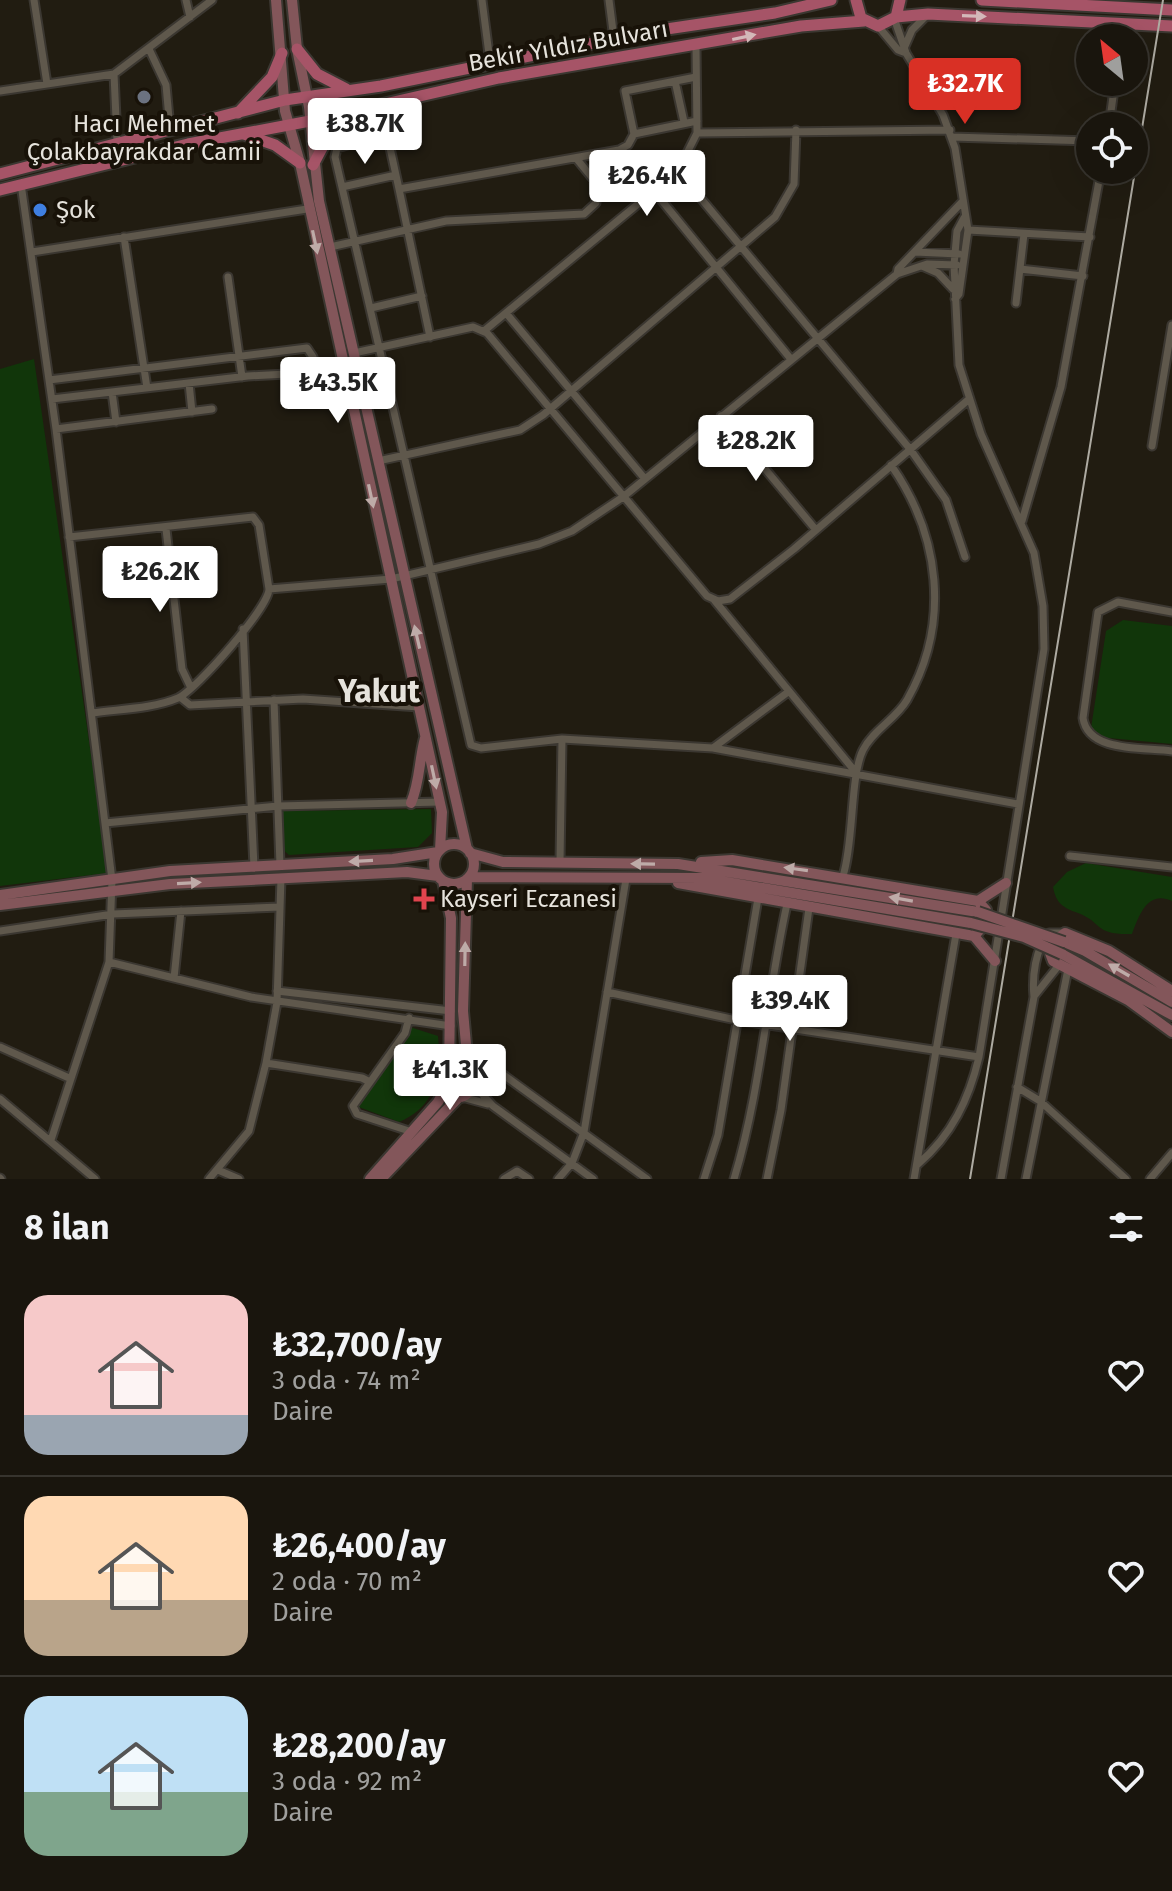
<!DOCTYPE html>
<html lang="tr">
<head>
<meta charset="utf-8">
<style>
	body { margin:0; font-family:"Fira Sans",sans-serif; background:#221e16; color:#f1f3f6; height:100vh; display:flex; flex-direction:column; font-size:30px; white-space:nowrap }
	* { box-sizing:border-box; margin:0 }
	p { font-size:26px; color:#9f9f9d }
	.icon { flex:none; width:44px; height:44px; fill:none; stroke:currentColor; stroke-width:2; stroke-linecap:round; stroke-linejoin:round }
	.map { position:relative; height:1179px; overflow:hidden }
	.sheet { display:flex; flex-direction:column; background:#19150d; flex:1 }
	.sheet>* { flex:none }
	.needle { width:52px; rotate:331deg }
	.tools { position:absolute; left:1076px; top:24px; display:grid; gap:16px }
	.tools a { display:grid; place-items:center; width:72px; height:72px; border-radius:50%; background:#19150d; box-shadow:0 8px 32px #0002,0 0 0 2px #37342e; font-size:40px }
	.price { position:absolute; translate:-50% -68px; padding:0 18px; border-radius:8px; background:#fff; color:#222; font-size:26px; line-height:52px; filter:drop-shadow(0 2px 4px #0008) }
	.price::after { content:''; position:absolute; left:50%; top:48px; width:24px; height:18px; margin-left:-12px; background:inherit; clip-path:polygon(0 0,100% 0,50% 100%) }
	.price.on { background:#d93025; color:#fff }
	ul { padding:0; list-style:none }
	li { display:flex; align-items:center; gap:24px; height:200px; padding:0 24px }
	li+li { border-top:2px solid #37342e }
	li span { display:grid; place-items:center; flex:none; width:224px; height:160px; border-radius:24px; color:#555 }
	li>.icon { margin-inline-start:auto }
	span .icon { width:96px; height:96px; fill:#fffc; stroke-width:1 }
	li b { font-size:34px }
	h2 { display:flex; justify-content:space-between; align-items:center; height:96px; padding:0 24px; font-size:34px }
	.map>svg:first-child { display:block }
	.green { fill:#11360a }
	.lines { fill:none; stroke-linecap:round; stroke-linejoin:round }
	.street-casing { stroke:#3b3731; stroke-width:11 }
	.secondary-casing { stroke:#3b3731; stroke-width:14 }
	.primary-casing { stroke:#3b3731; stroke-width:15 }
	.street { stroke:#5f584c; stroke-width:7 }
	.secondary { stroke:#83565a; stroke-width:10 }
	.primary { stroke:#a65467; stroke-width:11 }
	.rail { stroke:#aeaba2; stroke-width:2 }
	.secondary-bridge-casing { stroke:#3b3731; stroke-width:14; stroke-linecap:butt }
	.secondary-bridge { stroke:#83565a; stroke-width:10 }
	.oneway { fill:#d3b8b9 }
	.oneway2 { fill:#beaba8 }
	.worship-dot { fill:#6b7280; stroke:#181208; stroke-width:3 }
	.shop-dot { fill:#3f7fe0; stroke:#181208; stroke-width:3 }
	.health-dot { fill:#e0444e; stroke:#181208; stroke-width:3 }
	.labels { text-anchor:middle; stroke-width:8; stroke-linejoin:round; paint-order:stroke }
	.street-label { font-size:24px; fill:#e6e3dc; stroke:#181208 }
	.poi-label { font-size:24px; fill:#e6e3dc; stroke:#181208; text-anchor:start }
	.district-label { font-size:32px; font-weight:bold; fill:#e6e3dc; stroke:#181208 }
</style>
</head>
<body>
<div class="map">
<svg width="1172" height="1179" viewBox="0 0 1172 1179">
	<rect width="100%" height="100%" fill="#211c11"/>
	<path class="green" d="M 34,359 L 108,873 L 0,886 L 0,369 Z
		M 1123,620 L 1172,626 L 1172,744 L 1098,737 L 1091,728 L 1106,631 Z
		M 431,809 L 432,833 L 418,847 L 289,855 L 281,848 L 281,811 Z
		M 1086,863 L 1172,877 L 1172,901 C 1147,890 1139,916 1132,934 C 1093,935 1104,923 1078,913 C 1064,908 1056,904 1053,887 L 1067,872 Z
		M 410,1027 L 438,1036 C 442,1073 437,1106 399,1122 L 356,1106 Z"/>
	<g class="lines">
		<g class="street-casing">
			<path id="street" d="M 34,0 L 47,84
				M 186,0 L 190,17
				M 482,0 L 490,62
				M 609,0 L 614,39
				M 894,18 L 906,53 L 943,115 L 955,148 L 968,230 L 959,294 L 955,299
				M 878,26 L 898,50 L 906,53
				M 1121,38 L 1123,23
				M 905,46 L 912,30 L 926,16
				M 149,49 L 166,85 L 170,129
				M 114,74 L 117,141
				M 675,81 L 684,122
				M 0,91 L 114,74 L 212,0
				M 1109,126 L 1115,82
				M 697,133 L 950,130
				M 634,134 L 625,91 L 696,77
				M 952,137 L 1090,141
				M 678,171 L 910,449 L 946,500 L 965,557
				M 21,184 L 56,429 L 112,880 L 109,962 L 251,997 L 451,1026
				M 342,187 L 396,175
				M 399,189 L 387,134 L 337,148 L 335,157 L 471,745 L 481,748 L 562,739 L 713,748 L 788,692
				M 654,191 L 790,358
				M 968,230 L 1090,237
				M 124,237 L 147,388
				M 330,247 L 446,221 L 584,214 L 596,203 L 594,180 L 576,158
				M 32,252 L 307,209
				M 915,252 L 959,254
				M 922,266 L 938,273 L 953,289
				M 1020,269 L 1083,276
				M 897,274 L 927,264 L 957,265
				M 228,277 L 242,377
				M 1016,303 L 1024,234
				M 371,308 L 422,296
				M 506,313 L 645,479
				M 484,331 L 678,171 L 697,133 L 696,46
				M 430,337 L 399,189 L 619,150 L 628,145 L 634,134 L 697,121
				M 354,353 L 473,327 L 487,333 L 707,596 L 718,601 L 730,599 L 794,549 L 968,400
				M 49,380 L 307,348 L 313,357 L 316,373
				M 189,383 L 192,412
				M 112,392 L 116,422
				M 52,399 L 248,376 L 343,371
				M 721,416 L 816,530
				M 56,429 L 212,409
				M 1152,446 L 1172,325
				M 378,461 L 520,430 L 543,415 L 775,217 L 794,184 L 796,130
				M 1022,521 L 1061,387 L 1101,170
				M 166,529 L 182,669 L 191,688
				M 69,537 L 253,517 L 259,525 L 269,589
				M 715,601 L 858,775
				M 1172,612 L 1118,602 L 1098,612 L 1083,718 C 1088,753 1144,747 1172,751
				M 243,629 L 254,867
				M 180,697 L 190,705 L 303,699 L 419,707
				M 274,700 L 280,865
				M 92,713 C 119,709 152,709 178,698 C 197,689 269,607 269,589 L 391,579 L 539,544 L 572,531 L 623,497 L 897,274 L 898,269 L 963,201
				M 713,748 L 1018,804
				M 105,823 L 278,806 L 440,802
				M 1070,856 L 1172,867
				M 560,861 L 562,739
				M 843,876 C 854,842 850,776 863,750 C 873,730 896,719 907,700 C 951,623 940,535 891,465
				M 281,878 L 277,1002 L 266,1063 L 362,1078 L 370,1082
				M 0,931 L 113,914 L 280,907
				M 174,978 L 181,911
				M 277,991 L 451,1011
				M 607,992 L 736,1020 L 979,1057
				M 1035,995 L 1059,965
				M 409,1018 L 405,1033 L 353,1106 L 357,1114 L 412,1132
				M 0,1047 L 69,1078
				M 465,1047 L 647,1179
				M 470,1081 L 493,1106 L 593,1179
				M 1017,1087 L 1040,1101 L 1126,1179
				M 462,1097 L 488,1104
				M 0,1099 L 95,1179
				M 51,1140 L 109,962
				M 918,1164 C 952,1135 969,1099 979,1057 L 1044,649 L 1043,606 L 1034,553 L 981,434 L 959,365 L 954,265 L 957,231 L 964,218
				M 218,1170 L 239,1179
				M 0,1178 L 1,1179
				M 209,1179 L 249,1131 L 266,1063
				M 504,1179 L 517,1171 L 529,1179
				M 558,1179 L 572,1163 L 584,1132 L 626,879
				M 704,1179 L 718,1135 L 758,898
				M 734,1179 C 761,1090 767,994 787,904
				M 767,1179 L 781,1110 L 809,908
				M 914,1179 L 956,934
				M 1001,1179 L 1034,997 C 1032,977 1035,949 1049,933 L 1065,933
				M 1026,1179 L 1068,969
				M 1150,1179 L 1172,1153"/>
		</g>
		<g class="secondary-casing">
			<path id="secondary" d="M 276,0 L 285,111 L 300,163 L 442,812 L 440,850
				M 292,0 L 297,49 L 309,107 L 319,201 L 467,849
				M 411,803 C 420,782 419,760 425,738
				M434 864a20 20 0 1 1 40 0a20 20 0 1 1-40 0Z
				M 470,853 L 503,862 L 678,864 L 978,912
				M 701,862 L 732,860 L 978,901 L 1006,883
				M 469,877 L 703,878 L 971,923
				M 467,879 L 463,1011 L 469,1078
				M 443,881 L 451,918 L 449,1078
				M 678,883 L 974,936 L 995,961
				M 0,895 L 170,871 L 393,859 L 438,852
				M 0,905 L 170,884 L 407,872 L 438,876
				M 974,936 L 988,921 L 986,910 L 978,901
				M 1064,942 L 1085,951 L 1172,1002
				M 1062,954 L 1172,1015
				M 1172,991 L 1109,951 L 1065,933 L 1053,942 L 1050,953 L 1053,961 L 1128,1000 L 1172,1032
				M447 1085a12 12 0 1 1 24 0a12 12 0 1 1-24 0Z
				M 370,1179 L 438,1102 L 447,1086
				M 381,1179 L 459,1097"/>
		</g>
		<g class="primary-casing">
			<path id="primary" d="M 856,0 L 861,18 L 878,26 L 896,17 L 900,0
				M 982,0 L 1172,10
				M 896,17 L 928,14 L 1172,26
				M 297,49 L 317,74 L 346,89
				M 238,113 L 272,77 L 282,53
				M 244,134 L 275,145 L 300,163
				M 313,165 L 329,135 L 352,112
				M 0,174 L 285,100 L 381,86 L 653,31 L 775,13 L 831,0
				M 0,190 L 188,144 L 310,121 L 499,78 L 801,26 L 864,21"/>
		</g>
		<use href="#street" class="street"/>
		<use href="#secondary" class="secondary"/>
		<use href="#primary" class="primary"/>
		<path class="rail" d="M 970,1179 L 1163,0"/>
		<g class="secondary-bridge-casing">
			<path id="secondary-bridge" d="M 978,912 L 1064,942
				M 971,923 L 1024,937 L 1062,954"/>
		</g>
		<use href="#secondary-bridge" class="secondary-bridge"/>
	</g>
	<defs><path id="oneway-solid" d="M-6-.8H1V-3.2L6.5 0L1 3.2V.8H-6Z" transform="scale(2)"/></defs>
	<g class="oneway">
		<use href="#oneway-solid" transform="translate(974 16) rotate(2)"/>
		<use href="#oneway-solid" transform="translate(744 37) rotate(-12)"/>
	</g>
	<g class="oneway2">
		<use href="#oneway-solid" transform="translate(315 242) rotate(78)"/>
		<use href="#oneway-solid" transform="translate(371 496) rotate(78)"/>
		<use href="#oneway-solid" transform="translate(417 637) rotate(-103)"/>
		<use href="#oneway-solid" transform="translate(434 777) rotate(78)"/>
		<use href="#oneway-solid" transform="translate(361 861) rotate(177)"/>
		<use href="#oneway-solid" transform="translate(643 864) rotate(-179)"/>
		<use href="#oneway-solid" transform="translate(796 869) rotate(-172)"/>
		<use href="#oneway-solid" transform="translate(189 883) rotate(-3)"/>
		<use href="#oneway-solid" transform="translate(901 899) rotate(-170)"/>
		<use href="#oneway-solid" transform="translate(465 954) rotate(-89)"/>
		<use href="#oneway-solid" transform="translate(1119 970) rotate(-150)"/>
	</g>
	<circle class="worship-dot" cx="144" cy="97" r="8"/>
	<circle class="shop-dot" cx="40" cy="210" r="8"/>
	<path class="health-dot" d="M420 887h8v8h8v8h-8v8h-8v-8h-8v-8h8z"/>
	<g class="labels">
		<g class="street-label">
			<text transform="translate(568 46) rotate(-10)" y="8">Bekir Yıldız Bulvarı</text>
		</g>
		<g class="poi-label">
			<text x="144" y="132" text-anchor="middle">Hacı Mehmet<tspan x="144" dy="28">Çolakbayrakdar Camii</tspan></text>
			<text x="56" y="218">Şok</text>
			<text x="440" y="907">Kayseri Eczanesi</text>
		</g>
		<g class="district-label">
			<text x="379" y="702">Yakut</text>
		</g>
	</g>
</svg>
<div class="tools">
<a><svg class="needle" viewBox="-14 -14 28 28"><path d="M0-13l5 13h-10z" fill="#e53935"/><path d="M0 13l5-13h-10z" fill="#9f9f9d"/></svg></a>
<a><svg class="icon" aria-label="locate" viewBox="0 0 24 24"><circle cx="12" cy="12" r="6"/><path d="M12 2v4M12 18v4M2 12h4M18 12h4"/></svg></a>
</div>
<b class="price on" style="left:965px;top:126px">₺32.7K</b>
<b class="price" style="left:365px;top:166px">₺38.7K</b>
<b class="price" style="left:647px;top:218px">₺26.4K</b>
<b class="price" style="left:338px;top:425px">₺43.5K</b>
<b class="price" style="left:756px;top:483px">₺28.2K</b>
<b class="price" style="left:160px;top:614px">₺26.2K</b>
<b class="price" style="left:790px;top:1043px">₺39.4K</b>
<b class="price" style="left:450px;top:1112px">₺41.3K</b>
</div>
<section class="sheet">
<h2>8 ilan<svg class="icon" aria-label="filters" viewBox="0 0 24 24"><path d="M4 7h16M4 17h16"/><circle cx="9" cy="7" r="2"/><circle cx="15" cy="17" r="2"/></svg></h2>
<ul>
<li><span style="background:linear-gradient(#f6c9c9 75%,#9aa5b1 0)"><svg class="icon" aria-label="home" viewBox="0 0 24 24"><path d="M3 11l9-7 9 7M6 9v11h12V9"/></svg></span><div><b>₺32,700/ay</b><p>3 oda · 74 m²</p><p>Daire</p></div><svg class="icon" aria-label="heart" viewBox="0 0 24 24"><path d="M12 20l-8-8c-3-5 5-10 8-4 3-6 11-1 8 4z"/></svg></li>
<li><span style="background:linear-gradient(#ffd9b3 65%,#b9a48a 0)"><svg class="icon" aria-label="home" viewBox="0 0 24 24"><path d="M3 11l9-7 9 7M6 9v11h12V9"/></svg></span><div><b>₺26,400/ay</b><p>2 oda · 70 m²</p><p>Daire</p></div><svg class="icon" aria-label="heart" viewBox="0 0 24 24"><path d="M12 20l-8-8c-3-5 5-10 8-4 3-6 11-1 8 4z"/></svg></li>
<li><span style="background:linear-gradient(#bfe0f5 60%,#7fa58c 0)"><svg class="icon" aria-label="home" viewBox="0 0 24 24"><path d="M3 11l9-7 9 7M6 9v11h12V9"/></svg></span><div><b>₺28,200/ay</b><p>3 oda · 92 m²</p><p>Daire</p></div><svg class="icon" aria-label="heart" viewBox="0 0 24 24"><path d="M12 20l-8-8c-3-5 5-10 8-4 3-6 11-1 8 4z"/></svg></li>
</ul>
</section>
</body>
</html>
